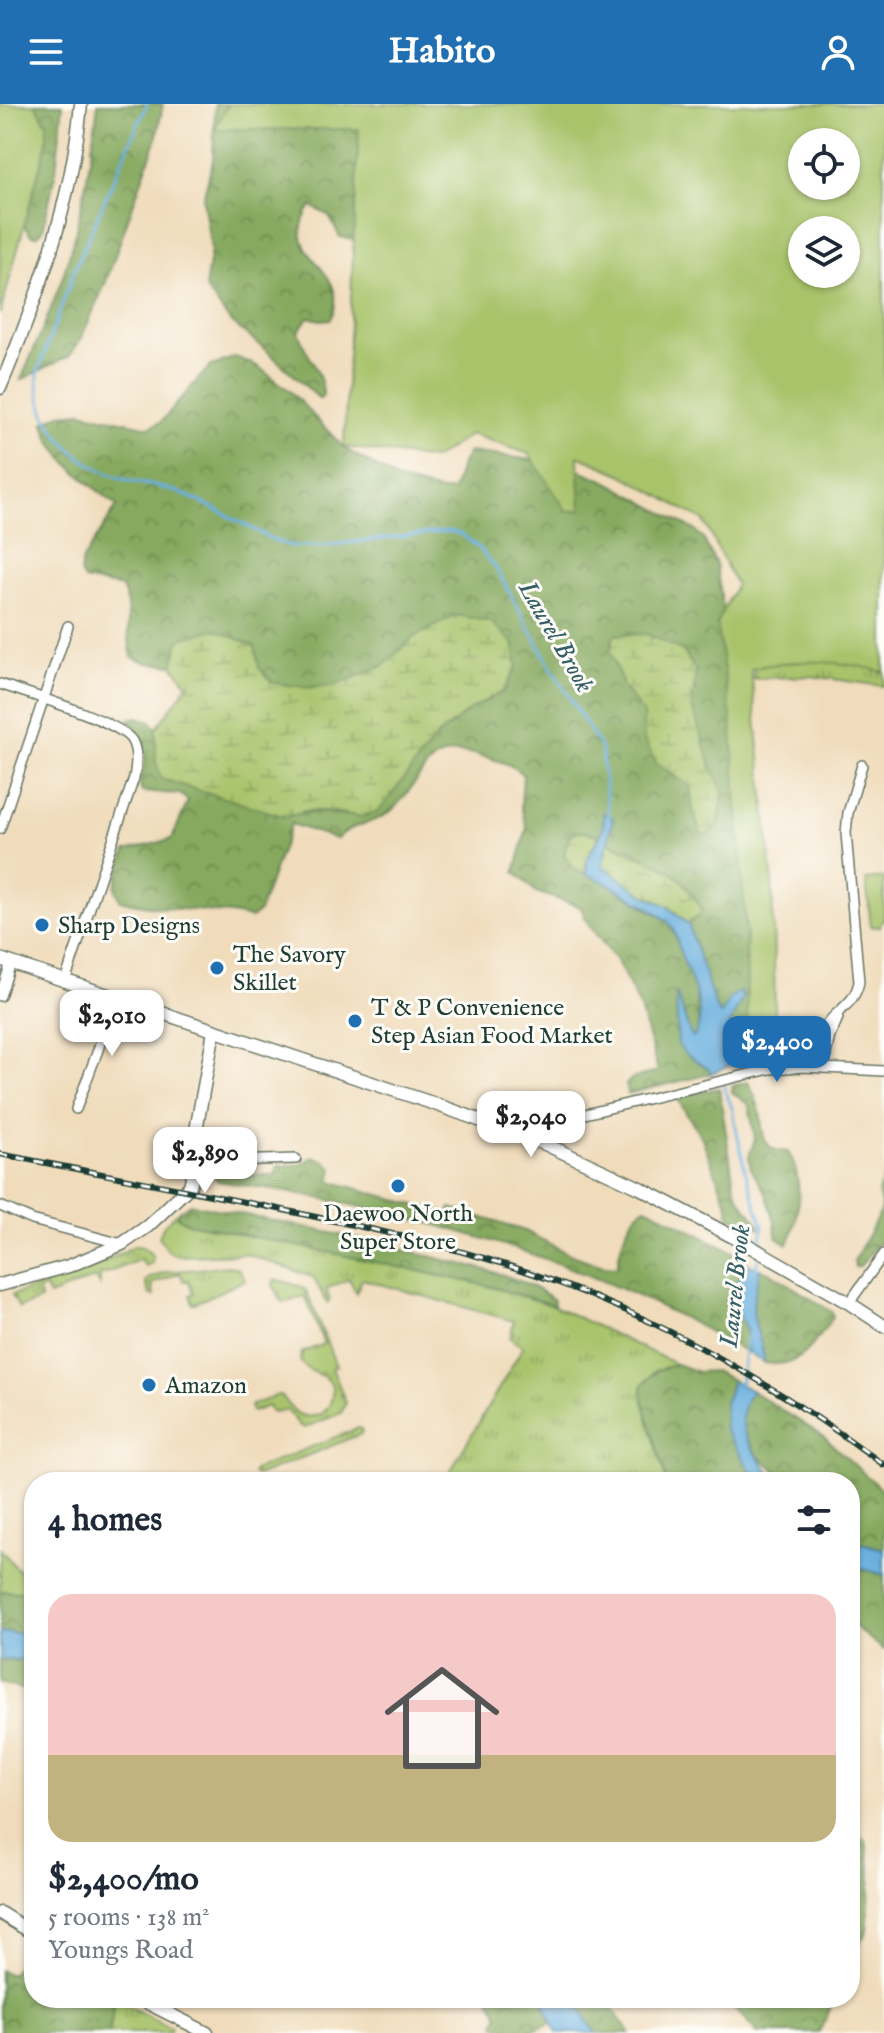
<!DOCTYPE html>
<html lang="en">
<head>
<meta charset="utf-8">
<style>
	body { margin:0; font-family:"IM FELL English",serif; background:#f2f2f3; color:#1f2937; height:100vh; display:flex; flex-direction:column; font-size:30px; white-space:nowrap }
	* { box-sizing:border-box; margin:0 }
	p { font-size:26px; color:#747a83 }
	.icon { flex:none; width:44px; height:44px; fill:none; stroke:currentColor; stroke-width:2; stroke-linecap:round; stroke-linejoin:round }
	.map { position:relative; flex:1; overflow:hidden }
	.side { position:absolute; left:24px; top:1368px; width:836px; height:536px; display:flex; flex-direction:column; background:#fff; border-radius:32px; box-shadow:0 2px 6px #0004 }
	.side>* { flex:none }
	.fabs { position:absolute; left:788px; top:24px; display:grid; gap:16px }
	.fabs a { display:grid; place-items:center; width:72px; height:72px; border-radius:50%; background:#fff; box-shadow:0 2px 6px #0004; font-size:40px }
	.price { position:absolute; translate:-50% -68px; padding:0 18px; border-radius:16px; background:#fff; color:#222; font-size:26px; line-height:52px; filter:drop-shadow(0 2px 4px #0008) }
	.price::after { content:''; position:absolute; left:50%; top:48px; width:24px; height:18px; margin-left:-12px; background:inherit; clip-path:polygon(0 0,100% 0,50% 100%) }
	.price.active { background:#1f6fb2; color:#fff }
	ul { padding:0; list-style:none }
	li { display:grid; align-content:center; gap:16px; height:424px; padding:0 24px }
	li+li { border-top:2px solid #e0e1e3 }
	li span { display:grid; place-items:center; height:248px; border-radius:24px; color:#555 }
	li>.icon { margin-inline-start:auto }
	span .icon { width:144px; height:144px; fill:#fffc; stroke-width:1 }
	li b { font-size:34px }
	h2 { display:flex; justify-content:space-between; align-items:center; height:96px; padding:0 24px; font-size:34px }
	header { display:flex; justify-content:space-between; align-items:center; height:104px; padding:0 24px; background:#1f6fb2; color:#fff; font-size:36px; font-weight:700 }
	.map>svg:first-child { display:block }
	.grass { fill:url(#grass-tufts); stroke:#64804f; stroke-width:2 }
	.forest { fill:url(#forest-crowns); stroke:#527349; stroke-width:2; fill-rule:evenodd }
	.wetland { fill:url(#wetland-marsh); stroke:#64804f; stroke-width:2 }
	.park { fill:#a8c36a; stroke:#64804f; stroke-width:2; fill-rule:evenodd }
	.water { fill:#67aede; stroke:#437689; stroke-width:2 }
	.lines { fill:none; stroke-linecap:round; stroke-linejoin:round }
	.stream { stroke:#67aede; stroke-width:3 }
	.street-casing { stroke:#687563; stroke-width:12 }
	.secondary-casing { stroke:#687563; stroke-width:15 }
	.street { stroke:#fff; stroke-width:9 }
	.secondary { stroke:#fff; stroke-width:12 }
	.rail-casing { stroke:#1f3d34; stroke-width:6 }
	.rail { stroke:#fdfcf7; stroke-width:3; stroke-dasharray:9; stroke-linecap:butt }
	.poi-dot { fill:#1f6fb2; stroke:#fdfcf7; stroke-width:3 }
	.labels { text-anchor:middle; stroke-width:6; stroke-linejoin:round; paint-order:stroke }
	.poi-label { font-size:24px; fill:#1f3d34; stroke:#fdfcf7; text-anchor:start }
	.water-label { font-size:26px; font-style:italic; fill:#355f67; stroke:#fdfcf7 }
</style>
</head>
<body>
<header><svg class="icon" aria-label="menu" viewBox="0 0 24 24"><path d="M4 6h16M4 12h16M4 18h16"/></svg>Habito<svg class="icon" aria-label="person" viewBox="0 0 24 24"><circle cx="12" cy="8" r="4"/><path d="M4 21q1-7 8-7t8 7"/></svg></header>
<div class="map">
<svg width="884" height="1929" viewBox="0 0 884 1929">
	<defs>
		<pattern id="grass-tufts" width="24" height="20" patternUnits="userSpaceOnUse" patternTransform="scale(2)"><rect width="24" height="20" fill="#a8c36a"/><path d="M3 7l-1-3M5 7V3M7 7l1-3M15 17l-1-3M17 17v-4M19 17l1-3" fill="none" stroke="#88a058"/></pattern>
		<pattern id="forest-crowns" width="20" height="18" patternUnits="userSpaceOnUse" patternTransform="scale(2)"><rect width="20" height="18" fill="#86a95e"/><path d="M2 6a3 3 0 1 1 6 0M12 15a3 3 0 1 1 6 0" fill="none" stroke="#6d8b4e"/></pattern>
		<pattern id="wetland-marsh" width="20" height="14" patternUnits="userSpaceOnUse" patternTransform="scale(2)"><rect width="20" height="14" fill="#a8c36a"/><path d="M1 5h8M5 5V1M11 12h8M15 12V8" fill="none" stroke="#88a058"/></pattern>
	</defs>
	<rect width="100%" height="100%" fill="#fdfcf7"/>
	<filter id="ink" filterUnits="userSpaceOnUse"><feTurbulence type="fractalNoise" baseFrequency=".0125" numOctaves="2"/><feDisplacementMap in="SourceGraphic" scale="16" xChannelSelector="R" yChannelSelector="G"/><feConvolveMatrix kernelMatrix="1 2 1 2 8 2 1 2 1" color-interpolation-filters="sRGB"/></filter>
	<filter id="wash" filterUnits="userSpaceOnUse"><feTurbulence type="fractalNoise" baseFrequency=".006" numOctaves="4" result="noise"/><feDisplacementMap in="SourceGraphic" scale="32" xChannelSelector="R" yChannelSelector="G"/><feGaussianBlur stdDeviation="1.8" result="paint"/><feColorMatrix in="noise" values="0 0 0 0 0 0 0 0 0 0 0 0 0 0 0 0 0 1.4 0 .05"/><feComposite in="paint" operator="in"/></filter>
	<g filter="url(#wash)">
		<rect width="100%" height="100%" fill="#f0dcbb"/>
		<path class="grass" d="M 884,521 L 884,582 L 810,572 L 755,575 L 750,522 Z
			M 179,1107 L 177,1113 L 189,1119 L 485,1181 L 552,1201 L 676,1260 L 655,1267 L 643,1297 L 667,1378 L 444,1378 L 523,1243 L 510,1234 L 514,1217 L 362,1175 L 356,1189 L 349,1175 L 326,1185 L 330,1196 L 327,1199 L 313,1173 L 247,1150 L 178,1152 L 169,1148 L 159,1133 L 164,1121 Z
			M 134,1142 C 143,1141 148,1146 153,1153 L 152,1159 L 145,1162 L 141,1155 L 100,1172 L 100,1181 L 95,1174 L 49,1192 L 45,1184 L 38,1186 L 41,1196 L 19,1204 L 12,1191 L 101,1160 Z
			M 229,1162 L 239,1165 L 245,1176 L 193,1200 L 190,1191 L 194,1189 L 188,1176 L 184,1177 L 180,1169 L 152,1180 L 154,1192 L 150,1191 L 146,1179 L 148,1175 L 166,1168 Z
			M 275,1175 L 302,1183 L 307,1188 L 336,1262 L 332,1264 L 346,1299 L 341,1309 L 305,1324 L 300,1322 L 287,1306 L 271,1308 L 268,1302 L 252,1308 L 250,1302 L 278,1291 C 288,1295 290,1307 301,1311 C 307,1313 314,1313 320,1310 C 325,1307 330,1302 331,1296 C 339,1268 311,1272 303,1261 C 299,1256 300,1255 301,1249 L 324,1240 L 305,1192 L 287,1198 L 281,1197 L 273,1181 Z
			M 358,1324 L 362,1326 L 361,1330 L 257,1372 L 253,1370 L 254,1366 Z
			M 0,1445 L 17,1465 L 34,1477 L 34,1489 L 0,1487 Z
			M 115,1895 L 171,1924 L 170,1929 L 109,1929 Z"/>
		<path class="forest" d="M 35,0 L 63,0 L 56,66 L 43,126 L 37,132 L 31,131 L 24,121 L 47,37 L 47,20 Z
			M 98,0 L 163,0 L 156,36 L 105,180 L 80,237 L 69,252 L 21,276 C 39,233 59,190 71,145 C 84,98 92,48 98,0 Z
			M 215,0 L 884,0 L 884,258 L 340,133 L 329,112 L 311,102 C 275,155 354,161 331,215 L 320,216 L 308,213 L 298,228 C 305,250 323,268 323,292 L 320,295 L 267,247 L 230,217 L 205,184 L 211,145 L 203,95 L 213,56 ZM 802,38 L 846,38 L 846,82 L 802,82 ZM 802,126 L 846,126 L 846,170 L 802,170 Z
			M 235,253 L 257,262 L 290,287 L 344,344 L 400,377 L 440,387 L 453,387 L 461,361 L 469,348 L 565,360 L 606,377 L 695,426 L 703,434 L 716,460 L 733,571 L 776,949 L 731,961 C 720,936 730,916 743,894 L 722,912 L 716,904 L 688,820 L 695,813 L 620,743 L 608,738 L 613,714 L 603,710 L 603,724 L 599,731 L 578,727 L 569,731 L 564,750 L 573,764 L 603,777 L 669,818 L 694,877 L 699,925 L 695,933 L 691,932 L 676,891 L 678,940 L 710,966 L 710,970 L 627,990 L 626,981 L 631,975 L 658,967 L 639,901 L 618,859 L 588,820 L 581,803 L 536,788 L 515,768 L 527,724 L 521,703 L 523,671 C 512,660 500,657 485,653 C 424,635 427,674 392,706 C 376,721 352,718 337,735 L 291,720 L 259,808 L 251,814 C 208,803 163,808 120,796 L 115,783 L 126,747 L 172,735 L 188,697 L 180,690 L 142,688 C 136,675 146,664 145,650 C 144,636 133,628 129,615 L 137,613 L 151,617 L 156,625 L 156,657 L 286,713 C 310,705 321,709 345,711 C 356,712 368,708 379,706 L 437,632 L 471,605 L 504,587 L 414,533 L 383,562 L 334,582 L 306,583 L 273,579 L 259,564 L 179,536 L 173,561 L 148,559 L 132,553 C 125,529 132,506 122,483 L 84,476 L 80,469 L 82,457 L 117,402 C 91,380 50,353 44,318 L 60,310 L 81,308 L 149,323 L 161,318 L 209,263 Z
			M 748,978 C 752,987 758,997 760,1008 C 764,1029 759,1047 788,1048 C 804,1072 800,1114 788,1140 L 776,1133 L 775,1118 L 766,1089 L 751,1065 L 749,1052 L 755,1035 L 749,1001 L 732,988 L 732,982 Z
			M 719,984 L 734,1081 C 740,1102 753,1107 760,1124 L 729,1112 L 728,1102 L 702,1034 L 678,996 L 682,992 Z
			M 313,1053 L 326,1057 L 333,1065 L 330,1077 L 419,1102 L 419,1107 L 423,1107 L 424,1103 L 448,1110 L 451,1104 L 525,1127 L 569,1150 L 603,1162 L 617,1163 C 620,1143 627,1113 646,1103 L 740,1152 L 748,1160 L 733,1186 L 733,1197 L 746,1226 L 748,1249 C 585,1153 404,1104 218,1077 L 214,1070 L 228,1065 L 236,1071 L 275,1071 L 278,1062 L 300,1061 Z
			M 884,1074 L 884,1133 L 860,1162 L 855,1163 L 854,1157 L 882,1105 L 878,1087 Z
			M 191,1100 C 276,1117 361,1134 445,1156 C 478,1164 529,1174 554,1197 L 554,1201 L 485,1181 L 188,1119 L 177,1113 L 179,1107 Z
			M 760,1165 L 769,1168 L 832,1208 L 833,1213 C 812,1240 804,1265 764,1259 C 764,1244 758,1233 755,1219 C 750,1202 756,1183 760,1165 Z
			M 676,1260 L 698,1268 L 715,1267 L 732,1276 L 725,1300 L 743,1353 L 758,1378 L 667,1378 L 643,1297 L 642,1282 L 655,1267 Z
			M 752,1287 L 823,1332 L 884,1388 L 884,1445 L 857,1438 L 850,1433 L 850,1378 L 791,1378 L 758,1352 L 743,1327 L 741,1305 Z
			M 850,1461 L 884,1471 L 884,1546 L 850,1519 Z
			M 0,1487 L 34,1489 L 34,1530 L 0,1528 Z
			M 34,1555 L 34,1589 L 0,1579 L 0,1556 Z
			M 850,1725 L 866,1737 L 871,1769 L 867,1827 L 850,1857 Z
			M 34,1847 L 34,1894 L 115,1894 L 109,1929 L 0,1929 L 0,1866 L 10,1871 L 24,1853 Z
			M 490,1894 L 542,1894 L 552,1919 L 525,1929 L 495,1921 L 498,1911 Z
			M 573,1894 L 605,1894 L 630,1929 L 596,1929 Z
			M 727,1894 L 834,1894 L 824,1920 L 818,1929 L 757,1929 C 750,1914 733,1909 727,1894 Z"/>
		<path class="wetland" d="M 457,511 L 491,518 L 513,538 L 517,562 L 504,587 L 471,605 L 437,632 L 379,707 L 363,713 L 328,707 L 304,707 L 286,713 L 161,675 L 156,658 L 156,625 L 188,581 L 173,561 L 179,536 L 215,525 L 255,542 L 259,564 L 273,579 L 306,583 L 334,582 L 383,562 L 414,533 Z
			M 646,530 L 683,547 L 696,567 L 692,603 L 711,661 L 723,688 L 719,718 L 708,730 L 701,730 L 693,707 L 690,682 L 657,660 L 644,636 L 643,609 L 624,584 L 610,547 L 614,531 Z
			M 578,727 L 599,731 L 585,761 L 587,770 L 573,764 L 564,750 L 569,731 Z
			M 608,738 C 648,757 685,763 702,809 L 688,820 L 668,802 L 644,791 L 602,762 Z"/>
		<path class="park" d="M 0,0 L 35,0 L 47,20 L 47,37 L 0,210 Z
			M 229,0 L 884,0 L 884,568 C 841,556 794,554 751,565 L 772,772 L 776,949 L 748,954 L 746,827 L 731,613 L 717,520 L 736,481 L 704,417 L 621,370 L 578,352 L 581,406 L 567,407 L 529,350 L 471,330 L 434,355 L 344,343 L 359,25 L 214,25 ZM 802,38 L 846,38 L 846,82 L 802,82 ZM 802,126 L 846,126 L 846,170 L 802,170 Z
			M 884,774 L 884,815 L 880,822 L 871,823 L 866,776 Z"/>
		<path class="water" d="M 603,709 L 613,714 L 602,762 L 644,791 L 667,802 L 688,820 L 716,904 L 721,911 L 731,893 L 740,888 L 743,894 C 730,916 720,936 731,961 L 710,970 L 710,966 L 684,949 L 678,940 L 676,888 L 691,932 L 694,933 C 709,908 690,875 681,851 C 678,840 676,825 667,817 C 649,801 609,780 587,770 C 583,750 599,741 603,724 C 605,719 603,714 603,709 Z
			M 748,1160 L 760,1165 C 756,1183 750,1202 755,1219 C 758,1233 764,1244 764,1259 L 748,1249 L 746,1226 L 733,1197 L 733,1186 Z
			M 732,1276 L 752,1287 C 726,1320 757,1350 776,1378 L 758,1378 L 725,1326 L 725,1300 Z
			M 850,1433 L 857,1438 L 884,1445 L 884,1471 L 850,1461 Z
			M 0,1528 L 34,1530 L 34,1555 L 0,1556 Z
			M 542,1894 L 573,1894 L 596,1929 L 557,1929 Z"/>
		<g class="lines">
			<path class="stream" d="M 147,0 L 76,162 L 38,267 C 34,320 77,362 127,376 C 145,381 162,382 180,389 C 214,402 245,422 278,438 L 292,442 L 321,442 L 449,427 L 461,430 L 479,444 L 497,466 L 553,567 L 601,644 L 609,715
				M 723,980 L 732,1004 L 745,1066 L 763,1123 L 760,1142
				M 756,1166 L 759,1150
				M 740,1281 L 747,1233"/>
		</g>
	</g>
	<g filter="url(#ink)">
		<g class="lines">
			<g class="street-casing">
				<path id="street" d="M 0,580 C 25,589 121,617 132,637 C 138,648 136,662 134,674 L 65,877
					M 0,725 L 68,522
					M 0,892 L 11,859
					M 809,963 C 822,952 818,934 827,920 C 839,904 854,901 859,878 L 846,729 L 848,709 L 862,661
					M 823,964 L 830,932 L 838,914
					M 76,1005 L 98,946 L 114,892
					M 545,1040 L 559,1020 L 577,1012 L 770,965 L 804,963 L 884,967
					M 194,1064 L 233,1057 L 296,1055
					M 0,1102 L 32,1116 L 122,1140
					M 849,1199 L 884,1150"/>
			</g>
			<g class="secondary-casing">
				<path id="secondary" d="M 0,284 C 38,193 72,99 81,0
					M 0,855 L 435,1000 L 545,1040 L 640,1084 L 739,1136 L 849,1199 L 884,1222
					M 0,1181 L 69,1162 L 122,1140 L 148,1122 L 190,1082 L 194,1064 L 193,1043 L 214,927
					M 0,1809 L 34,1830
					M 138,1894 L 207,1929"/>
			</g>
			<use href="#street" class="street"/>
			<use href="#secondary" class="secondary"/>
			<g class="rail-casing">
				<path id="rail" d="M 0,1050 C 105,1071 211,1090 316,1113 C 401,1131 486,1151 567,1182 C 681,1226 786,1288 884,1361"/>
			</g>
			<use href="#rail" class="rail"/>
		</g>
	</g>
	<g class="poi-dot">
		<circle cx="42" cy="821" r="8"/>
		<circle cx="217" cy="864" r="8"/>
		<circle cx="355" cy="917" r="8"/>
		<circle cx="398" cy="1082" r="8"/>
		<circle cx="149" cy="1281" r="8"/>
	</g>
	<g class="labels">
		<g class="poi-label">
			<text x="58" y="829">Sharp Designs</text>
			<text x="233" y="858">The Savory<tspan x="233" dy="28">Skillet</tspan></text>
			<text x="371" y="911">T &amp; P Convenience<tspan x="371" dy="28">Step Asian Food Market</tspan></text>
			<text x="398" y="1117" text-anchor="middle">Daewoo North<tspan x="398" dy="28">Super Store</tspan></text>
			<text x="165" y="1289">Amazon</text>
		</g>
		<g class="water-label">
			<text transform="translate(557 532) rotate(60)" y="9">Laurel Brook</text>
			<text transform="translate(734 1182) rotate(-84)" y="9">Laurel Brook</text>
		</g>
	</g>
</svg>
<div class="fabs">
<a><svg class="icon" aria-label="locate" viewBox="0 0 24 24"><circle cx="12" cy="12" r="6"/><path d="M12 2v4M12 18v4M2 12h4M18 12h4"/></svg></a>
<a><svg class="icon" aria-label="layers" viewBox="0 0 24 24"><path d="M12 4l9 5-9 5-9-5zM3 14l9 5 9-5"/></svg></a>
</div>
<b class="price" style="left:112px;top:954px">$2,010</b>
<b class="price active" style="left:777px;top:980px">$2,400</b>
<b class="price" style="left:531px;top:1055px">$2,040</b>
<b class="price" style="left:205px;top:1091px">$2,890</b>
<section class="side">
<h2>4 homes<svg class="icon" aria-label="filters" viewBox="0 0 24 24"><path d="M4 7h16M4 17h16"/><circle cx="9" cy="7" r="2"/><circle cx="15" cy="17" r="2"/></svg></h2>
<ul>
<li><span style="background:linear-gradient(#f6c9c9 65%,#c2b280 0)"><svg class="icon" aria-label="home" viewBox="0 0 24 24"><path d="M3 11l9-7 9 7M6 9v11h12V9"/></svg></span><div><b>$2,400/mo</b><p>5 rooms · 138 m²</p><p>Youngs Road</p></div></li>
</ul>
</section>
</div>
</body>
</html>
